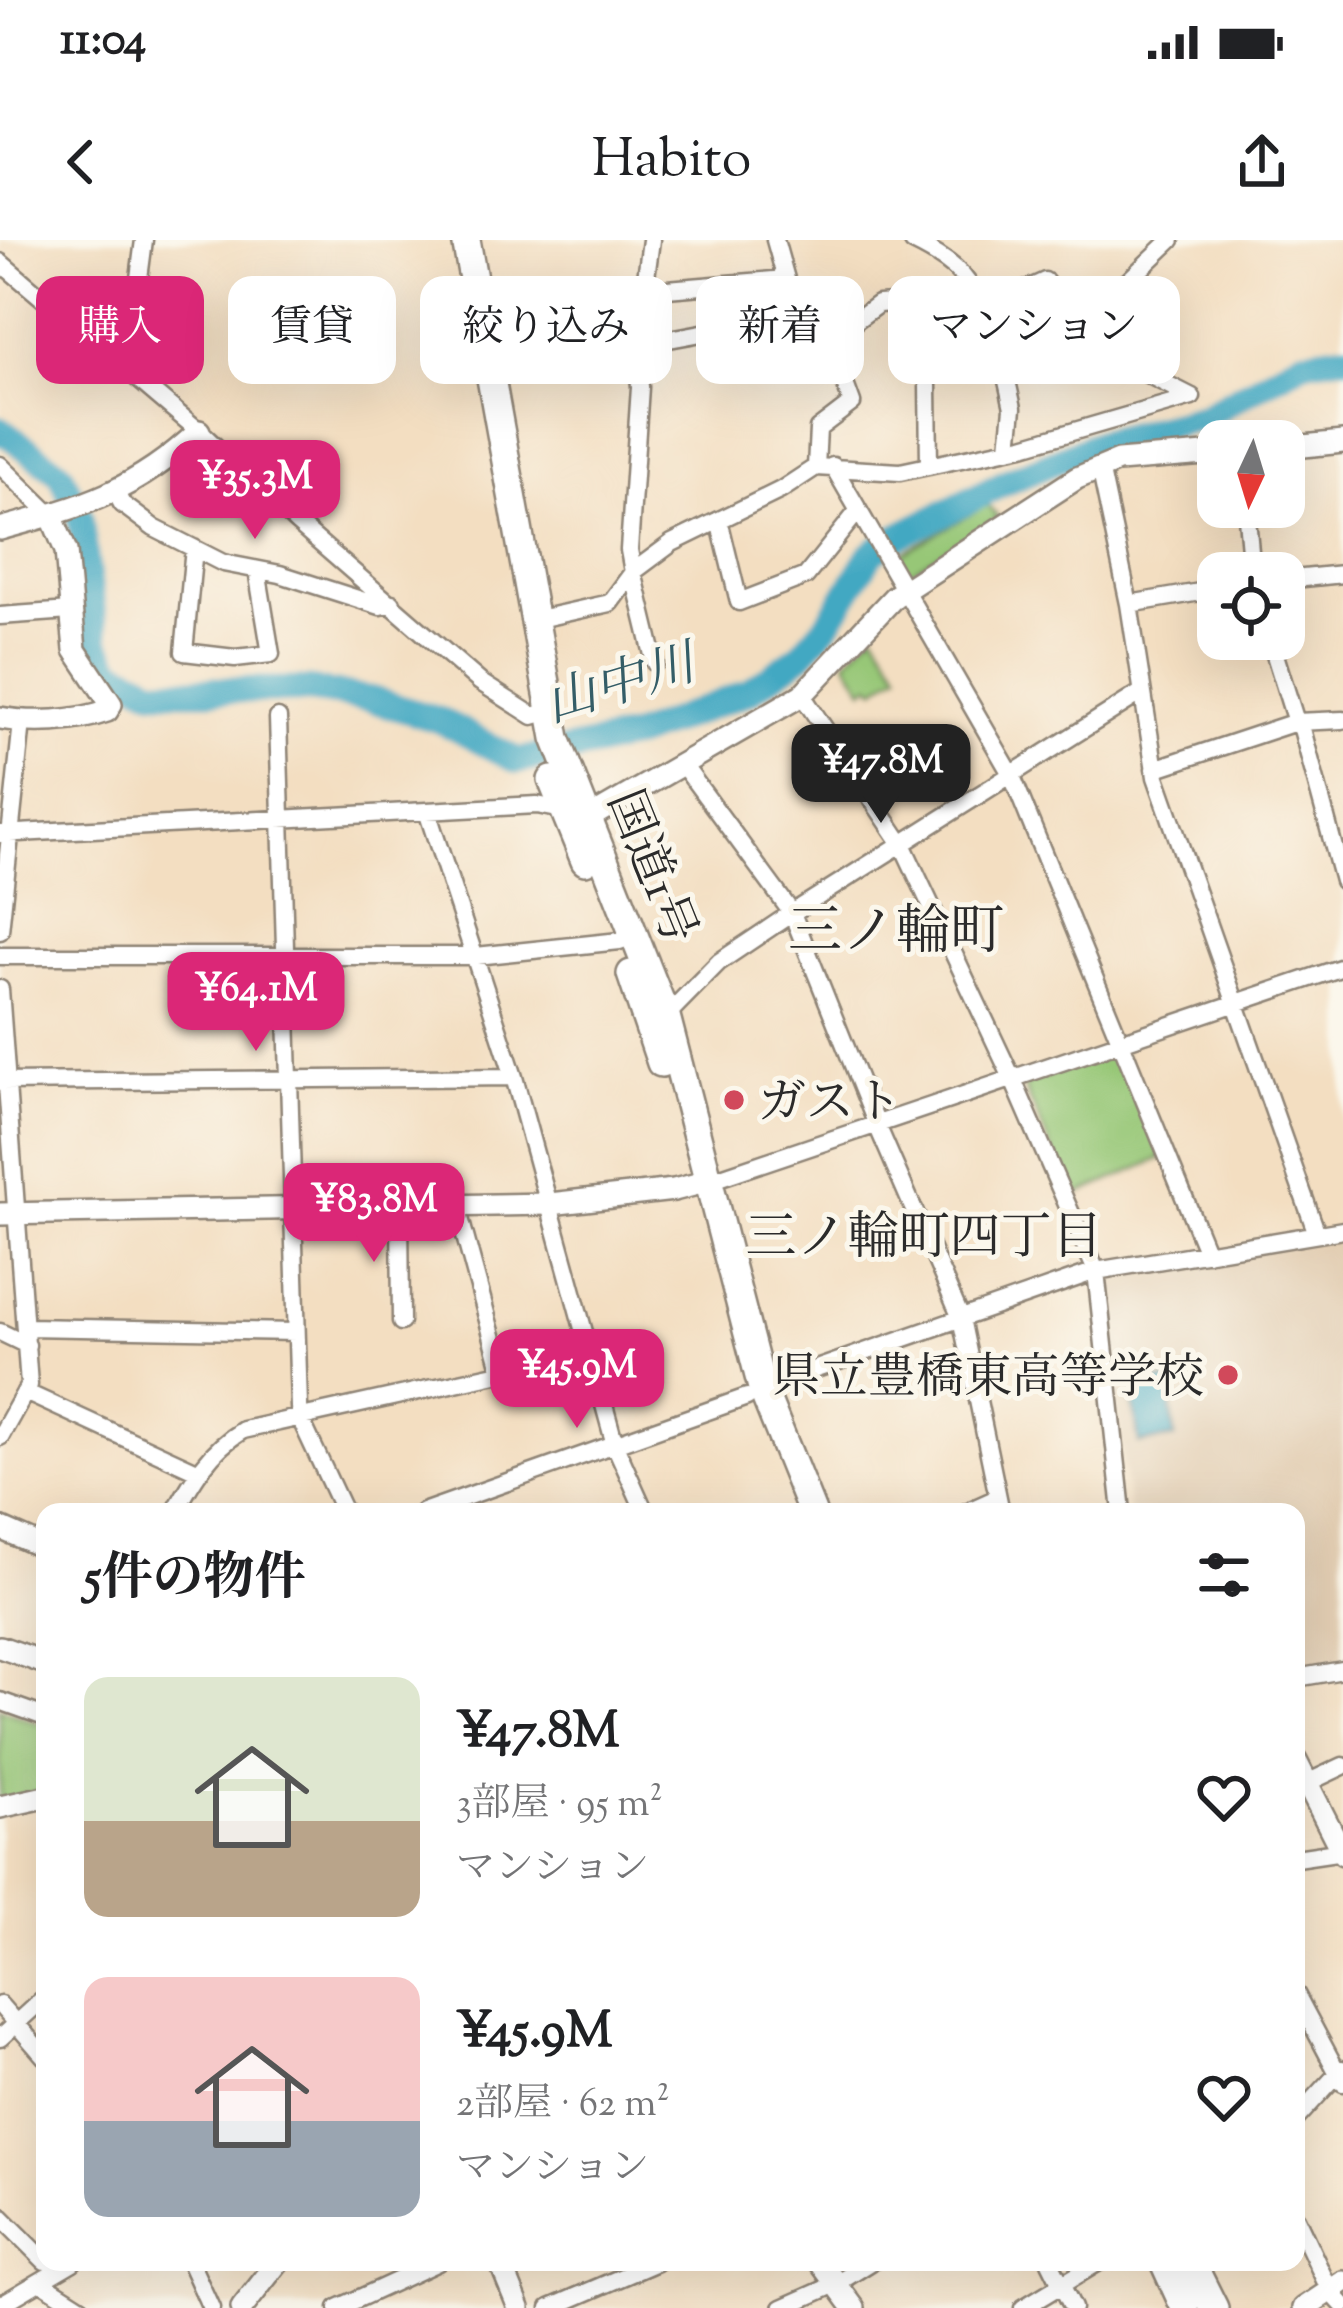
<!DOCTYPE html>
<html lang="ja">
<head>
<meta charset="utf-8">
<style>
	body { margin:0; font-family:"Sorts Mill Goudy","Noto Serif JP",serif; background:#f2f2f2; color:#202124; height:100vh; display:flex; flex-direction:column; font-size:45px; white-space:nowrap }
	* { box-sizing:border-box; margin:0 }
	p { font-size:39px; color:#757577 }
	.icon { flex:none; width:66px; height:66px; fill:none; stroke:currentColor; stroke-width:2; stroke-linecap:round; stroke-linejoin:round }
	.map { position:relative; flex:1; overflow:hidden }
	.details { position:absolute; left:36px; top:1263px; width:1269px; height:768px; display:flex; flex-direction:column; background:#fff; border-radius:24px; box-shadow:0 12px 48px #0002 }
	.details>* { flex:none }
	.guide { position:absolute; left:36px; top:36px; width:1272px; height:108px; display:flex; gap:24px }
	.needle { width:78px; rotate:184deg }
	.controls { position:absolute; left:1197px; top:180px; display:grid; gap:24px }
	.controls a { display:grid; place-items:center; width:108px; height:108px; border-radius:24px; background:#fff; box-shadow:0 12px 48px #0002; font-size:60px }
	.price { position:absolute; translate:-50% -102px; padding:0 27px; border-radius:24px; background:#db2777; color:#fff; font-size:39px; line-height:78px; filter:drop-shadow(0 3px 6px #0008) }
	.price::after { content:''; position:absolute; left:50%; top:72px; width:36px; height:27px; margin-left:-18px; background:inherit; clip-path:polygon(0 0,100% 0,50% 100%) }
	.price.on { background:#222; color:#fff }
	ul { padding:0; list-style:none }
	li { display:flex; align-items:center; gap:36px; height:300px; padding:0 48px }
	li span { display:grid; place-items:center; flex:none; width:336px; height:240px; border-radius:24px; color:#555 }
	li>.icon { margin-inline-start:auto }
	span .icon { width:144px; height:144px; fill:#fffc; stroke-width:1 }
	li b { font-size:51px }
	h2 { display:flex; justify-content:space-between; align-items:center; height:144px; padding:0 48px; font-size:51px }
	.pill { padding:0 42px; border-radius:24px; background:#fff; box-shadow:0 12px 48px #0002; font-size:42px; line-height:108px }
	.pill.on { background:#db2777; color:#fff }
	.status { display:flex; justify-content:space-between; align-items:center; height:84px; padding:0 60px; background:#fff; direction:ltr }
	.status svg { height:33px; fill:currentColor }
	header { display:flex; justify-content:space-between; align-items:center; height:156px; padding:0 48px; background:#fff; font-size:54px; font-weight:600 }
	.map>svg:first-child { display:block }
	.built { fill:#e2cdb2 }
	.green { fill:#97c777; stroke:#617951; stroke-width:3 }
	.water { fill:#42a8c2; stroke:#366a76; stroke-width:3 }
	.lines { fill:none; stroke-linecap:round; stroke-linejoin:round }
	.river { stroke:#42a8c2; stroke-width:27 }
	.minor-casing { stroke:#8f8476; stroke-width:21 }
	.tertiary-casing { stroke:#8f8476; stroke-width:26 }
	.trunk-casing { stroke:#8f8476; stroke-width:32 }
	.minor { stroke:#fff; stroke-width:16 }
	.tertiary { stroke:#fff; stroke-width:21 }
	.trunk { stroke:#fff; stroke-width:27 }
	.poi-dot { fill:#d1495b; stroke:#fbf7ec; stroke-width:4.5 }
	.labels { text-anchor:middle; stroke-width:10; stroke-linejoin:round; paint-order:stroke }
	.street-label { font-size:48px; fill:#2b2b2b; stroke:#fbf7ec }
	.poi-label { font-size:48px; fill:#2b2b2b; stroke:#fbf7ec; text-anchor:start }
	.water-label { font-size:51px; font-style:italic; fill:#345d67; stroke:#fbf7ec }
	.neighbourhood-label { font-size:51px; fill:#2b2b2b; stroke:#fbf7ec }
	.quarter-label { font-size:54px; fill:#2b2b2b; stroke:#fbf7ec }
</style>
</head>
<body>
<div class="status"><b>11:04</b><svg viewBox="0 0 49 12"><path d="M0 12V9h3v3zM5 12V6h3v6zM10 12V3h3v9zM15 12V0h3v12zM26 1h20v11H26zM47 4h2v5h-2z"/></svg></div>
<header><svg class="icon" aria-label="back" viewBox="0 0 24 24"><path d="M15 5l-7 7 7 7"/></svg>Habito<svg class="icon" aria-label="share" viewBox="0 0 24 24"><path d="M12 15V3M7 8l5-5 5 5M5 13v7h14v-7"/></svg></header>
<div class="map">
<svg width="1343" height="2068" viewBox="0 0 1343 2068">
	<rect width="100%" height="100%" fill="#fbf7ec"/>
	<filter id="ink" filterUnits="userSpaceOnUse"><feTurbulence type="fractalNoise" baseFrequency=".00833" numOctaves="2"/><feDisplacementMap in="SourceGraphic" scale="24" xChannelSelector="R" yChannelSelector="G"/><feConvolveMatrix kernelMatrix="1 2 1 2 8 2 1 2 1" color-interpolation-filters="sRGB"/></filter>
	<filter id="wash" filterUnits="userSpaceOnUse"><feTurbulence type="fractalNoise" baseFrequency=".004" numOctaves="4" result="noise"/><feDisplacementMap in="SourceGraphic" scale="48" xChannelSelector="R" yChannelSelector="G"/><feGaussianBlur stdDeviation="2.7" result="paint"/><feColorMatrix in="noise" values="0 0 0 0 0 0 0 0 0 0 0 0 0 0 0 0 0 1.4 0 .05"/><feComposite in="paint" operator="in"/></filter>
	<g filter="url(#wash)">
		<rect width="100%" height="100%" fill="#f3dec1"/>
		<path class="built" d="M 1343,999 L 1343,1423 L 1296,1429 L 1296,1272 L 1129,1272 L 1103,1040 L 1113,1034 Z"/>
		<path class="green" d="M 988,264 L 998,278 L 903,336 L 894,320 L 901,314 Z
			M 874,392 L 900,432 L 875,449 L 871,444 L 864,449 L 846,421 Z
			M 1113,811 L 1121,812 L 1162,918 L 1072,957 L 1023,844 Z
			M 0,1468 L 45,1486 L 45,1551 L 0,1562 Z"/>
		<path class="water" d="M 1168,1140 L 1175,1198 L 1139,1203 L 1131,1145 Z"/>
		<g class="lines">
			<path class="river" d="M 0,189 L 61,234 L 80,278 L 97,403 L 111,429 L 155,450 L 310,450 L 370,459 L 442,481 L 518,521 L 634,497 L 750,451 L 801,415 L 829,382 L 871,314 L 887,302 L 1006,242 L 1101,202 L 1205,176 L 1303,121 L 1343,115"/>
		</g>
	</g>
	<g filter="url(#ink)">
		<g class="lines">
			<g class="minor-casing">
				<path id="minor" d="M 913,2 C 948,19 967,33 983,69 L 1045,41 L 1059,72 L 1084,102 L 1192,157
					M 0,22 L 199,191 L 297,283 L 480,442 L 533,476 L 551,471
					M 643,51 L 786,39 L 775,0
					M 566,60 L 644,41
					M 1074,93 L 1171,0
					M 637,105 L 707,92
					M 127,130 L 144,0
					M 1005,132 L 1013,168 L 1009,207
					M 0,225 L 51,275
					M 833,226 L 1011,534 L 1207,1013
					M 816,227 L 818,189 L 852,163 L 840,130 L 836,106 L 843,90 L 878,64 L 927,61 L 929,226
					M 1100,227 L 1129,364 L 1156,537 L 1317,994
					M 115,251 L 122,264 L 154,288 L 223,323 L 280,334 L 380,366 L 392,363
					M 1246,267 L 1252,333
					M 719,280 L 739,362 L 806,336 L 858,271
					M 194,308 L 184,412 L 235,418 L 271,414 L 257,330
					M 1284,340 L 1343,334
					M 1129,364 L 1218,349
					M 0,376 L 70,371
					M 534,380 L 610,363 L 633,332 L 629,310 L 640,147 L 637,105 L 651,0
					M 1270,399 L 1296,482 L 1302,489 L 1343,641
					M 655,423 L 633,332 L 672,303 L 781,250 L 816,227 L 900,232 L 1023,206 L 1192,157
					M 802,455 L 902,604 L 1013,840 L 1096,1031 L 1122,1272
					M 278,478 L 299,1167 L 300,1178 L 344,1272
					M 683,525 L 792,673 L 877,885 L 961,1078 L 1001,1272
					M 1154,529 L 1296,482 L 1343,480
					M 427,571 L 514,837 L 615,1205 L 645,1272
					M 0,594 L 537,565 L 563,570
					M 0,691 L 22,482
					M 0,716 L 476,716 L 620,701
					M 0,749 L 29,1145 L 0,1197
					M 666,776 L 719,722 L 792,673 L 1142,452
					M 0,842 L 514,837
					M 709,941 L 1343,727
					M 400,967 L 401,1082
					M 457,967 L 502,1132
					M 26,1087 L 296,1092
					M 0,1092 L 27,1105
					M 762,1148 L 1096,1031 L 1343,990
					M 25,1152 L 197,1231
					M 175,1272 C 193,1239 210,1210 243,1190 L 591,1113
					M 423,1272 L 747,1157
					M 966,1272 L 997,1258
					M 1296,1438 L 1343,1430
					M 0,1461 L 45,1477
					M 1307,1543 L 1343,1526
					M 1296,1618 L 1343,1611
					M 1296,1754 L 1343,1843
					M 0,1765 L 45,1817
					M 0,1798 L 45,1757
					M 1296,1879 L 1342,1829
					M 0,1976 L 45,2021
					M 1296,1978 L 1330,2051 L 1343,2065
					M 190,2022 L 211,2068
					M 1050,2022 L 1073,2068
					M 41,2042 L 82,2068
					M 0,2065 L 73,2022
					M 338,2068 L 438,2022
					M 550,2068 L 657,2022
					M 782,2068 L 836,2044 L 871,2022
					M 1023,2068 L 1099,2022"/>
			</g>
			<g class="tertiary-casing">
				<path id="tertiary" d="M 1284,208 L 1343,202
					M 0,289 C 82,267 136,251 199,191
					M 0,478 C 33,484 75,482 107,471 L 111,464 L 75,410 L 66,311 L 51,275
					M 587,579 L 802,455 L 894,357 L 1077,238 L 1118,221 L 1218,213
					M 0,974 L 550,964 L 674,950 L 709,941
					M 0,1288 L 45,1308
					M 0,1407 L 45,1423
					M 1296,1521 L 1343,1614
					M 0,1567 L 45,1557
					M 500,2022 L 519,2068
					M 820,2022 L 854,2068
					M 242,2068 L 278,2022
					M 1304,2068 L 1343,2042"/>
			</g>
			<g class="trunk-casing">
				<path id="trunk" d="M 466,0 L 556,498 L 666,776 L 762,1148 L 812,1272
					M 552,540 L 585,621
					M 631,734 L 661,823
					M 1164,2022 L 1185,2068
					M 1191,2022 L 1214,2068"/>
			</g>
			<use href="#minor" class="minor"/>
			<use href="#tertiary" class="tertiary"/>
			<use href="#trunk" class="trunk"/>
		</g>
	</g>
	<g class="poi-dot">
		<circle cx="734" cy="860" r="12"/>
		<circle cx="1228" cy="1135" r="12"/>
	</g>
	<g class="labels">
		<g class="street-label">
			<text transform="translate(654 626) rotate(68)" y="17">国道1号</text>
		</g>
		<g class="poi-label">
			<text x="758" y="877">ガスト</text>
			<text x="1204" y="1152" text-anchor="end">県立豊橋東高等学校</text>
		</g>
		<g class="water-label">
			<text transform="translate(619 442) rotate(-17)" y="18">山中川</text>
		</g>
		<g class="neighbourhood-label">
			<text x="924" y="1013">三ノ輪町四丁目</text>
		</g>
		<g class="quarter-label">
			<text x="896" y="708">三ノ輪町</text>
		</g>
	</g>
</svg>
<div class="controls">
<a><svg class="needle" viewBox="-14 -14 28 28"><path d="M0-13l5 13h-10z" fill="#e53935"/><path d="M0 13l5-13h-10z" fill="#757577"/></svg></a>
<a><svg class="icon" aria-label="locate" viewBox="0 0 24 24"><circle cx="12" cy="12" r="6"/><path d="M12 2v4M12 18v4M2 12h4M18 12h4"/></svg></a>
</div>
<b class="price" style="left:255px;top:302px">¥35.3M</b>
<b class="price on" style="left:881px;top:586px">¥47.8M</b>
<b class="price" style="left:256px;top:814px">¥64.1M</b>
<b class="price" style="left:374px;top:1025px">¥83.8M</b>
<b class="price" style="left:577px;top:1191px">¥45.9M</b>
<div class="guide">
<a class="pill on">購入</a>
<a class="pill">賃貸</a>
<a class="pill">絞り込み</a>
<a class="pill">新着</a>
<a class="pill">マンション</a>
</div>
<section class="details">
<h2>5件の物件<svg class="icon" aria-label="filters" viewBox="0 0 24 24"><path d="M4 7h16M4 17h16"/><circle cx="9" cy="7" r="2"/><circle cx="15" cy="17" r="2"/></svg></h2>
<ul>
<li><span style="background:linear-gradient(#dfe7d0 60%,#b9a48a 0)"><svg class="icon" aria-label="home" viewBox="0 0 24 24"><path d="M3 11l9-7 9 7M6 9v11h12V9"/></svg></span><div><b>¥47.8M</b><p>3部屋 · 95 m²</p><p>マンション</p></div><svg class="icon" aria-label="heart" viewBox="0 0 24 24"><path d="M12 20l-8-8c-3-5 5-10 8-4 3-6 11-1 8 4z"/></svg></li>
<li><span style="background:linear-gradient(#f6c9c9 60%,#9aa5b1 0)"><svg class="icon" aria-label="home" viewBox="0 0 24 24"><path d="M3 11l9-7 9 7M6 9v11h12V9"/></svg></span><div><b>¥45.9M</b><p>2部屋 · 62 m²</p><p>マンション</p></div><svg class="icon" aria-label="heart" viewBox="0 0 24 24"><path d="M12 20l-8-8c-3-5 5-10 8-4 3-6 11-1 8 4z"/></svg></li>
</ul>
</section>
</div>
</body>
</html>
